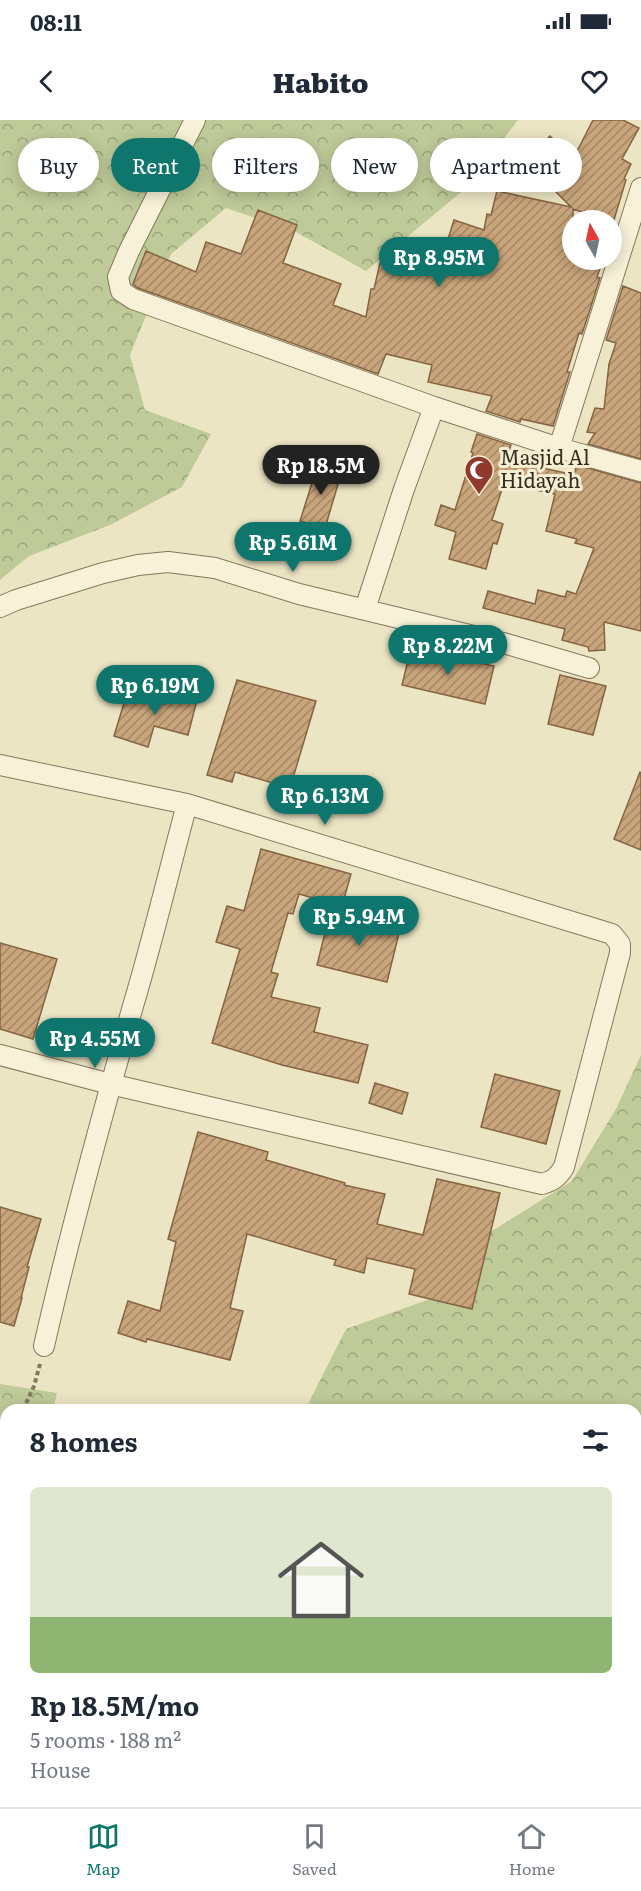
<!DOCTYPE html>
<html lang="en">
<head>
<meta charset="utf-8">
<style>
	body { margin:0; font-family:Literata,serif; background:#f2f2f3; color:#1f2937; height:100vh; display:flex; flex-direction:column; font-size:22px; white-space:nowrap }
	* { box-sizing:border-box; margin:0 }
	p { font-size:20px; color:#747a83 }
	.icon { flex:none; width:33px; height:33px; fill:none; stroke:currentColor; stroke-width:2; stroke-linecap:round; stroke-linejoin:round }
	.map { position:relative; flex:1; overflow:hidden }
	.details { position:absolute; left:0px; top:1284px; width:642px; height:404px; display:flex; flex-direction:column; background:#fff; border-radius:18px 18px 0 0; box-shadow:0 3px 15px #0003 }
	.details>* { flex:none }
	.banner { position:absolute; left:18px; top:18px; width:606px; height:54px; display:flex; gap:12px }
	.needle { width:39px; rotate:351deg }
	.buttons { position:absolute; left:562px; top:90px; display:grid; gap:12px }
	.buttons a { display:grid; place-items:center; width:60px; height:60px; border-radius:50%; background:#fff; box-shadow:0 3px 15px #0003; font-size:30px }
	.price { position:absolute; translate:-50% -51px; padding:0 14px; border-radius:21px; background:#0f766e; color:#fff; font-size:20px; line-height:39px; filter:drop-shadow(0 2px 3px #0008) }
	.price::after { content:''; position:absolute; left:50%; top:36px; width:18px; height:14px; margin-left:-9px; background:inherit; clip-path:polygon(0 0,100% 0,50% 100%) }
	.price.active { background:#222; color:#fff }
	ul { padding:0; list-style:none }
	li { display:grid; align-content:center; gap:12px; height:318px; padding:0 30px }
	li span { display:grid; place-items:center; height:186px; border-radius:9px; color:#555 }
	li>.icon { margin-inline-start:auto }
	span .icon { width:108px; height:108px; fill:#fffc; stroke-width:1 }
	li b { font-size:26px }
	h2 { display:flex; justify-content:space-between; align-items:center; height:72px; padding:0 30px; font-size:26px }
	.pill { padding:0 21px; border-radius:27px; background:#fff; box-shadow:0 3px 15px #0003; font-size:21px; line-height:54px }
	.pill.active { background:#0f766e; color:#fff }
	.status { display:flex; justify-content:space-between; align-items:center; height:42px; padding:0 30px; background:#fff; direction:ltr }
	.status svg { height:16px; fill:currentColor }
	header { display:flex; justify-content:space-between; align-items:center; height:78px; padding:0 30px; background:#fff; font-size:27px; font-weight:800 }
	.dock { display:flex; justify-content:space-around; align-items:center; height:84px; border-top:2px solid #e0e1e3; background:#fff; font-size:16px; color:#747a83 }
	.dock a { display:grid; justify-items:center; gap:3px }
	.dock .active { color:#0f766e }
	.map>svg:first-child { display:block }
	.forest { fill:url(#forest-crowns) }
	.building { fill:url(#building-hatch); stroke:#846442; stroke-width:1.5 }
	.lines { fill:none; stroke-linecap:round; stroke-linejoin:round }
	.minor-casing { stroke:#86775b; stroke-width:22 }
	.path { stroke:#86775b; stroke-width:4; stroke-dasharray:4.5 3; stroke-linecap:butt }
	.minor { stroke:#f7f1d7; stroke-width:20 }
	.labels { text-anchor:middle; stroke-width:6; stroke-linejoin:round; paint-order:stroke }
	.poi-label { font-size:20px; fill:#362d1f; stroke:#f4eed3; text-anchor:start }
</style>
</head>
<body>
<div class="status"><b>08:11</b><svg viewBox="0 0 49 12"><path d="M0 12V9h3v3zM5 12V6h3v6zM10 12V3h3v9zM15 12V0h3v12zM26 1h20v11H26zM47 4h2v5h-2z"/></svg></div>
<header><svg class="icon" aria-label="back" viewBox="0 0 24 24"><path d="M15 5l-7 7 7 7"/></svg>Habito<svg class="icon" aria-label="heart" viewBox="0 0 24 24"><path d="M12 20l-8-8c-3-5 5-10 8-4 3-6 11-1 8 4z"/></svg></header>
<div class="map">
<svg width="641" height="1687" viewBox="0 0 641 1687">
	<defs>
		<pattern id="forest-crowns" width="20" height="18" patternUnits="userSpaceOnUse" patternTransform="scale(1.5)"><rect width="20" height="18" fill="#beca98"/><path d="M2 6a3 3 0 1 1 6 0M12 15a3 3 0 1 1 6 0" fill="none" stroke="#9ba47b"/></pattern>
		<pattern id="building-hatch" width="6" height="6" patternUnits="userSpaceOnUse" patternTransform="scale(1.5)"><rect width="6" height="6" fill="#c9a57b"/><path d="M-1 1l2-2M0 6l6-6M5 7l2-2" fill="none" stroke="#a48764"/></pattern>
	</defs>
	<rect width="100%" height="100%" fill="#ece5c4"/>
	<path class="forest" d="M 0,0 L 518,0 L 466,68 L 366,151 L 296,112 L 226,88 L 171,134 L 130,235 L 145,290 L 211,314 L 182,367 L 110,405 L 29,436 L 0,460 Z
		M 641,935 L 641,1687 L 321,1687 L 322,1682 L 636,1682 L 636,1290 L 305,1290 L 346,1209 L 444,1174 L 476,1121 L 572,1061 L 616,989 Z
		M 0,1264 L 57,1273 L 53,1290 L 6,1290 L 6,1682 L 128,1682 L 127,1687 L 0,1687 Z"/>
	<path class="building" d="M 593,0 L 623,0 L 639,8 L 622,39 L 631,44 L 624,59 L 626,60 L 613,103 L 612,100 L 605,100 L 573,89 L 573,140 L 603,140 L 597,157 L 600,158 L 582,214 L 579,213 L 567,252 L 570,252 L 553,306 L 521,299 L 520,302 L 486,291 L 492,276 L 428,262 L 432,245 L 386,234 L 378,254 L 138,168 L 133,164 L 146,131 L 196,152 L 206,122 L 241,134 L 258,90 L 297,105 L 283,143 L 341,164 L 333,185 L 366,197 L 371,169 L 374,169 L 380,143 L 393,146 L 396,124 L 430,129 L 430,127 L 445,129 L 454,100 L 484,110 L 487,94 L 491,95 L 497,71 L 571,87 L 525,41 L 550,16 L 573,39 Z
		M 623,166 L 641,173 L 641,339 L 588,324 L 595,313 L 587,312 L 595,288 L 604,289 L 609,244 L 616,223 L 606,220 Z
		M 477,314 L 511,325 L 506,340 L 566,353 L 566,358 L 572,359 L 577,345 L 641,363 L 641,511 L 604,502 L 605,530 L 589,531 L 588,527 L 562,520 L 565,509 L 483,488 L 488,471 L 535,484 L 538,470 L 565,477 L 567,471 L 576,474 L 594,428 L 575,423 L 577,419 L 546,411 L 555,374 L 504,363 L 492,400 L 503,404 L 497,424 L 493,423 L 486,449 L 449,439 L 456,412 L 435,405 L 441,385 L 455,390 L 473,333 L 471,332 Z
		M 318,344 L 342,351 L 325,408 L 300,401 Z
		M 411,528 L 494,546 L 485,584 L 402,565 Z
		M 560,555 L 606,566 L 593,615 L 548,604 Z
		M 237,560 L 316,581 L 290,668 L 235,652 L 232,662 L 207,655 Z
		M 169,568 L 198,576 L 188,615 L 154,606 L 148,627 L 114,616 L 127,573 L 165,584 Z
		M 640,652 L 641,653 L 641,730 L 614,719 Z
		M 261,729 L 351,754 L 342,786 L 299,774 L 293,794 L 288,793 L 271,852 L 278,854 L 271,877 L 320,888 L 314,912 L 368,925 L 358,963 L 282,945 L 212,923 L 240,829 L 216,822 L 227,786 L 244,791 Z
		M 330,793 L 400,809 L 387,862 L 317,845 Z
		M 0,823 L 57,839 L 33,919 L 0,909 Z
		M 495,954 L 560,971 L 546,1024 L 481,1007 Z
		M 375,963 L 408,973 L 402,994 L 369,983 Z
		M 198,1012 L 268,1032 L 266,1040 L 345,1063 L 344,1065 L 385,1074 L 377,1104 L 423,1115 L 437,1059 L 500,1073 L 472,1189 L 409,1174 L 415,1149 L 367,1138 L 364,1153 L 334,1145 L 336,1140 L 247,1114 L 230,1188 L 243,1191 L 230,1240 L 147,1219 L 146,1222 L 118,1213 L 128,1181 L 160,1191 L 176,1122 L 168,1119 Z
		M 0,1087 L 41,1099 L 27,1147 L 29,1147 L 21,1178 L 22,1178 L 14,1206 L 0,1202 Z"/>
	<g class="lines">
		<g class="minor-casing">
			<path id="minor" d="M 195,0 L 129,131 L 118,157 L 121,171 L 133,179 L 434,287
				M 559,328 L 641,68
				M 0,487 L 16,480 L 103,453 L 138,445 L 168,442 L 215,448 L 299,474 L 507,524 L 589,548
				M 365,489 L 404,369 L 434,287 L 559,328 L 641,351
				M 0,645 L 187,684 L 612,814 L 620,824 L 620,833 L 564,1047 C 558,1057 553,1061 542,1064 L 110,964 L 0,935
				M 44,1226 C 70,1111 101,999 133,886 C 153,819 169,751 187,684"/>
		</g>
		<path class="path" d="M 23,1290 L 34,1266 L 40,1244
			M 0,1353 L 6,1331
			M 0,1357 L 6,1385
			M 209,1687 L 210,1682"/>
		<use href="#minor" class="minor"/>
	</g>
	<defs>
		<g id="mosque-pin" transform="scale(1.5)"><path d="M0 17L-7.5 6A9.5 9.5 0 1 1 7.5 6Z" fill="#92392e" stroke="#f4eed3"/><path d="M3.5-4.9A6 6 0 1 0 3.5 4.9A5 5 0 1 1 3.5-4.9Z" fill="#fff"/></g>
	</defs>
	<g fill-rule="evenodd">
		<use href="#mosque-pin" x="479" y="350"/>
	</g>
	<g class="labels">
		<g class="poi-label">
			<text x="500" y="345">Masjid Al<tspan x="500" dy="23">Hidayah</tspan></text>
		</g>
	</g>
</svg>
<div class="buttons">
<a><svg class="needle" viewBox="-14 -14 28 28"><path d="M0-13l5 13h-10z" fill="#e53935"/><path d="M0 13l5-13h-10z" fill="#747a83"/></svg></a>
</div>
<b class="price" style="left:439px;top:168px">Rp 8.95M</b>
<b class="price active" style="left:321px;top:376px">Rp 18.5M</b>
<b class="price" style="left:293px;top:453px">Rp 5.61M</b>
<b class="price" style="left:448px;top:556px">Rp 8.22M</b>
<b class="price" style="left:155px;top:596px">Rp 6.19M</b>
<b class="price" style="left:325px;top:706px">Rp 6.13M</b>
<b class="price" style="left:359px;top:827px">Rp 5.94M</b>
<b class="price" style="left:95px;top:949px">Rp 4.55M</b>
<div class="banner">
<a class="pill">Buy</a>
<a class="pill active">Rent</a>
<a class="pill">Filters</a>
<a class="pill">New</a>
<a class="pill">Apartment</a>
</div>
<section class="details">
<h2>8 homes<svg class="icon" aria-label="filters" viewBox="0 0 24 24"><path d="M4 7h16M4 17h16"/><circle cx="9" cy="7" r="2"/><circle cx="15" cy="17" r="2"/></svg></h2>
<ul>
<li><span style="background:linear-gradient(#dfe7d0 70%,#8fb573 0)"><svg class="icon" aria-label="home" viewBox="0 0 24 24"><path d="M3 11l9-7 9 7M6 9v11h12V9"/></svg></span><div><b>Rp 18.5M/mo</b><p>5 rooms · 188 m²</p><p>House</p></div></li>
</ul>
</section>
</div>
<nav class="dock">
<a class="active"><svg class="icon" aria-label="map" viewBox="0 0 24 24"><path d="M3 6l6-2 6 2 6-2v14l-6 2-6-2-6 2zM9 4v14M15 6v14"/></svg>Map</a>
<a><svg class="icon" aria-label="saved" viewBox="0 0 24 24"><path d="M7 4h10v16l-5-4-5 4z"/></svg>Saved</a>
<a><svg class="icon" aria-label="home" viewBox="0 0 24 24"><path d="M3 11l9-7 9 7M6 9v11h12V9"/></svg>Home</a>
</nav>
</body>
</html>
